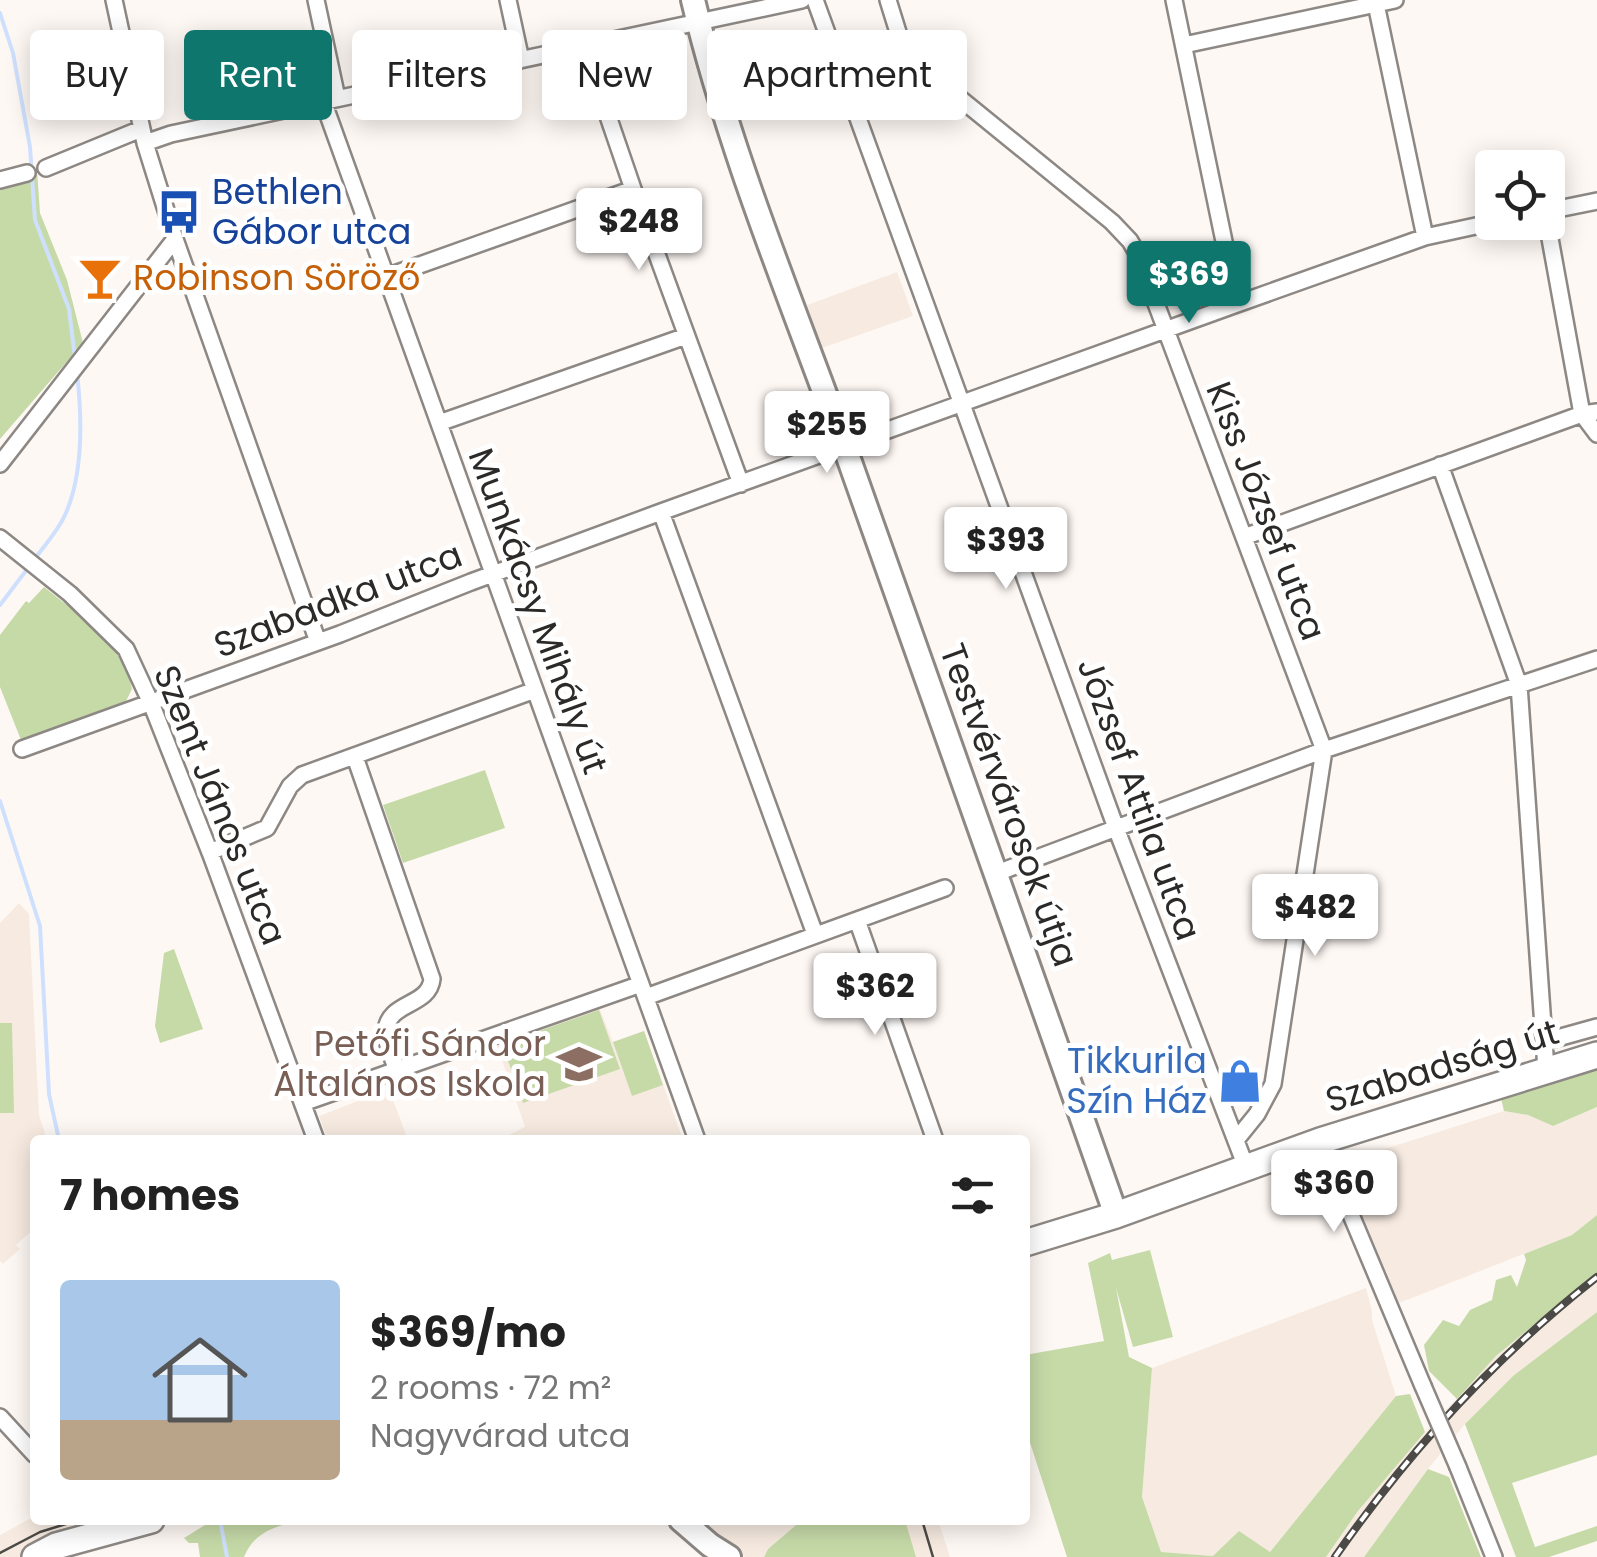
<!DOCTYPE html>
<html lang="en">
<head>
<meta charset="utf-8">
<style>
	body { margin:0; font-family:Poppins,sans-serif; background:#f6f6f6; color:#222; height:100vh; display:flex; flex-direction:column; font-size:38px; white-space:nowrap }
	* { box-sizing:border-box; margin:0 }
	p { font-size:32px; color:#767676 }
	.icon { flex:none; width:55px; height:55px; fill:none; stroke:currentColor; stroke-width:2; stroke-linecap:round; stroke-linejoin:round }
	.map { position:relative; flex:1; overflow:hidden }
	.sheet { position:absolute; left:30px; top:1135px; width:1000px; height:390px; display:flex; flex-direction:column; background:#fff; border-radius:10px; box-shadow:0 5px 25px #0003 }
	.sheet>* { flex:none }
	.hud { position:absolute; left:30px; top:30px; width:1000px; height:90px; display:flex; gap:20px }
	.tools { position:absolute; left:1475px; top:150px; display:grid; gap:20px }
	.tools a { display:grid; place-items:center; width:90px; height:90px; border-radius:10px; background:#fff; box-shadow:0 5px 25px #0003; font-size:50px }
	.price { position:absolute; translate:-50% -85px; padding:0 22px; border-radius:10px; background:#fff; color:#222; font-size:32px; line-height:65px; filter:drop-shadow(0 2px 5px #0008) }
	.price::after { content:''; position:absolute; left:50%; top:60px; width:30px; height:22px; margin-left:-15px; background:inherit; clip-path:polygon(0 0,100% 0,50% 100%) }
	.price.current { background:#0f766e; color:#fff }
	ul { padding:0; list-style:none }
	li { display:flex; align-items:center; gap:30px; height:250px; padding:0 30px }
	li+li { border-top:2px solid #e0e0e0 }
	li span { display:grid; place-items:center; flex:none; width:280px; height:200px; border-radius:10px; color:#555 }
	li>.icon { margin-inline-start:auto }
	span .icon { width:120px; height:120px; fill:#fffc; stroke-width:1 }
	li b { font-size:42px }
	h2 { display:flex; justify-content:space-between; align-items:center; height:120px; padding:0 30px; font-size:42px }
	.chip { padding:0 35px; border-radius:10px; background:#fff; box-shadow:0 5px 25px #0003; font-size:35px; line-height:90px }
	.chip.current { background:#0f766e; color:#fff }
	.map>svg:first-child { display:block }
	.built { fill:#f7ebe1 }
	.green { fill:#c6daa8 }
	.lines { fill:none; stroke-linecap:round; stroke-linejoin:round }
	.stream { stroke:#cfe0fe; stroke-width:4 }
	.street-casing { stroke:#8d8884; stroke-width:20 }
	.secondary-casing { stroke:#8d8884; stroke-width:28 }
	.primary-casing { stroke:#8d8884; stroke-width:30 }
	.street { stroke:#fff; stroke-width:15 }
	.secondary { stroke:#fff; stroke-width:22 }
	.primary { stroke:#fff; stroke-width:25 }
	.tram { stroke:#4c4a47; stroke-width:2.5 }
	.rail-casing { stroke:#4c4a47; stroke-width:8 }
	.rail { stroke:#fff; stroke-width:4; stroke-dasharray:11; stroke-linecap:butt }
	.street-bridge-casing { stroke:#8d8884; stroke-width:20; stroke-linecap:butt }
	.street-bridge { stroke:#fff; stroke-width:15 }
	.labels { text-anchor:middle; stroke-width:10; stroke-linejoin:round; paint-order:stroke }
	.transit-label { font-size:35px; fill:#164399; stroke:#fff; text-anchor:start }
	.food-label { font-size:35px; fill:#c56008; stroke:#fff; text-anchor:start }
	.street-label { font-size:35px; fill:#2c2a28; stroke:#fff }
	.education-label { font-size:35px; fill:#785e54; stroke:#fff; text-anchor:end }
	.shop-label { font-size:35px; fill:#366cbe; stroke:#fff; text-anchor:end }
</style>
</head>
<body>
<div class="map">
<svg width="1597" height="1557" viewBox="0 0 1597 1557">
	<rect width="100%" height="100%" fill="#fef8f4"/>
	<path class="built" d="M 897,272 L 913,316 L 822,348 L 807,305 Z
		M 19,903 L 29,914 L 39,1115 L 47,1140 L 35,1140 L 35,1228 L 16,1245 L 20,1249 L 3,1264 L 0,1261 L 0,923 Z
		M 599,1007 L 613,1042 L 644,1031 L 683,1140 L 499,1140 L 525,1127 L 496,1043 Z
		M 389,1089 L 408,1140 L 328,1140 L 319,1116 Z
		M 1597,1107 L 1597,1215 L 1572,1235 L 1399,1303 L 1345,1174 L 1369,1154 L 1504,1111 L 1528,1115 L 1553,1126 Z
		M 1597,1273 L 1597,1312 L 1513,1376 L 1465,1424 L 1428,1469 L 1364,1557 L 1326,1557 L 1358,1511 L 1393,1467 L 1496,1356 Z
		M 1366,1288 L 1372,1311 L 1372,1320 L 1396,1396 L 1269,1553 L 1213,1556 L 1161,1552 L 1142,1497 L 1152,1368 Z
		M 35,1516 L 35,1520 L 105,1520 L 70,1531 L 19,1557 L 0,1557 L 0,1535 Z
		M 698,1520 L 802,1520 L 768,1549 L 764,1557 L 745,1557 Z
		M 905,1520 L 938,1520 L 950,1557 L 916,1557 Z"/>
	<path class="green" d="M 37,170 L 40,213 L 67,280 L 83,343 L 0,439 L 0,181 Z
		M 44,587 C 77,614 124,643 132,689 L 125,703 L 21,740 L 0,687 L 0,635 L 26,601 L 29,603 Z
		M 485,770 L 505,828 L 403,863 L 383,805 Z
		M 174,949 L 203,1029 L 160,1043 L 155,1026 L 164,953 Z
		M 599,1010 L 620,1069 L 523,1103 L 502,1044 Z
		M 0,1023 L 12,1023 L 14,1113 L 0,1113 Z
		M 644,1031 L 663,1085 L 632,1096 L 613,1042 Z
		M 1597,1063 L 1597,1107 L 1553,1126 L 1528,1115 L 1504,1111 L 1500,1094 Z
		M 1597,1215 L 1597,1273 L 1496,1356 L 1457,1399 L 1429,1371 L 1424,1345 L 1443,1320 L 1459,1326 L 1470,1310 L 1492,1300 L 1496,1280 L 1511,1275 L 1517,1287 L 1526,1260 L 1524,1254 L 1572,1235 Z
		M 1150,1250 L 1173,1337 L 1133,1347 L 1116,1288 L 1129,1357 L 1152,1368 L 1142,1497 L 1161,1552 L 1213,1556 L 1239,1531 L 1270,1552 L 1396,1396 L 1410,1394 L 1425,1432 L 1358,1511 L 1326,1557 L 1067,1557 L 1025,1427 L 1025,1355 L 1104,1341 L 1088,1263 L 1110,1253 L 1112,1260 Z
		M 1597,1312 L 1597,1455 L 1512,1483 L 1535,1547 L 1597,1526 L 1597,1541 L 1549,1557 L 1516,1557 L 1465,1424 L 1513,1376 Z
		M 1428,1469 L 1449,1477 L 1481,1557 L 1364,1557 Z
		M 225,1520 L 300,1520 C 275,1527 255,1531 244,1557 L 200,1557 L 198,1543 L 189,1543 L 184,1538 L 205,1525 Z
		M 802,1520 L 905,1520 L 916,1557 L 764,1557 L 768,1549 Z"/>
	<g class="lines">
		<path class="stream" d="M 0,13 L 13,53 L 30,147 L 35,220 L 69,309 L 75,358
			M 33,561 C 44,546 58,531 65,515 C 84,473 82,417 77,373
			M 0,605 L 28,568
			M 0,801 L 40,926 L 49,1094 L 59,1140
			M 220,1520 L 227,1557"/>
		<g class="street-casing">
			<path id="street" d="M 114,0 L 145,143 L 175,239 L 318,642
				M 316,0 L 337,98
				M 508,0 L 521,60
				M 815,0 L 1116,828 L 1246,1167
				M 888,0 L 902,45 L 914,61 L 1112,222 L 1130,241 L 1137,253 L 1324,750 L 1273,1084 L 1257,1114 L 1236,1140
				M 1174,0 L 1237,304
				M 1376,4 L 1425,237
				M 1184,45 L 1395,0
				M 584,46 L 633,189 L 741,484
				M 323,101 L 697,1140
				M 145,143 L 171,134 L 802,0
				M 46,168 L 141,129
				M 0,180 L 27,173
				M 1548,211 L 1597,201
				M 1547,222 L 1582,414 L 1597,434
				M 386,277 L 633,189
				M 439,423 L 686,336
				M 0,464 L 175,239
				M 1440,465 L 1519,685 L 1546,1069
				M 661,512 L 815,934
				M 1244,537 L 1582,414 L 1597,412
				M 0,538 L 70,594 L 126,649 L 151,703 L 211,855 L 316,1140
				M 22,749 L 340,634 L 471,582 L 661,512 L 1237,304 L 1425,237 L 1494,222
				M 355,757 L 432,979 C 429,1007 388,1001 386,1031 C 385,1043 393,1059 397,1070
				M 210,852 L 267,828 L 290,786 L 302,775 L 535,690
				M 997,873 L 1324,750 L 1597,659
				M 857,920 L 935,1140
				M 646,997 L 945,888
				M 1543,1042 L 1597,1027
				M 303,1103 L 641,984
				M 1320,1141 L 1423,1386
				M 0,1417 L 35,1455
				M 1458,1467 L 1494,1557"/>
		</g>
		<g class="secondary-casing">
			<path id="secondary" d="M 693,0 C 731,159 796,311 851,465 C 941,715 1028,965 1116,1215
				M 681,1520 L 710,1545 L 729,1557"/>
		</g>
		<g class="primary-casing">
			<path id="primary" d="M 1025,1243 L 1116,1215 L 1320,1141 L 1597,1055
				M 35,1557 L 56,1546 L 151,1520"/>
		</g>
		<use href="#street" class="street"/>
		<use href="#secondary" class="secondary"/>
		<use href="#primary" class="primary"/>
		<path class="tram" d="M 922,1520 L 933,1557
			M 0,1553 L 40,1532 L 79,1520"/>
		<g class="rail-casing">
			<path id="rail" d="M 1335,1557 C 1409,1451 1495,1357 1597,1277"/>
		</g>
		<use href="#rail" class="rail"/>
		<g class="street-bridge-casing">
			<path id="street-bridge" d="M 1423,1386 L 1458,1467"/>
		</g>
		<use href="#street-bridge" class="street-bridge"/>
	</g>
	<defs>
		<g id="bus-bare" transform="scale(3.45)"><path d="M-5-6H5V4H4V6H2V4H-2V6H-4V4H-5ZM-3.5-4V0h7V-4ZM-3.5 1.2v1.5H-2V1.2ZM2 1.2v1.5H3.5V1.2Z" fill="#1a4fb4" stroke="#fff" stroke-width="2.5" paint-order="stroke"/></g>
		<g id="bar-bare" transform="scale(3.45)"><path d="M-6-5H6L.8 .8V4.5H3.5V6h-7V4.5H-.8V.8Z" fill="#e8710a" stroke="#fff" stroke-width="2.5" paint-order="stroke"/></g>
		<g id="school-bare" transform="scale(3.45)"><path d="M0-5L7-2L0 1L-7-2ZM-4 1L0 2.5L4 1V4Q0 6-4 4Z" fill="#8d6e63" stroke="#fff" stroke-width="2.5" paint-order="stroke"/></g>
		<g id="shop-bare" transform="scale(3.45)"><path d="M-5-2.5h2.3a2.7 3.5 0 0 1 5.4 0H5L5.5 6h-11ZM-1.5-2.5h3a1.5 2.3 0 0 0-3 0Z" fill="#3f7fe0" stroke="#fff" stroke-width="2.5" paint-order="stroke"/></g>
	</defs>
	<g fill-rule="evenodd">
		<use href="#bus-bare" x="179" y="212"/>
		<use href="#bar-bare" x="100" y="278"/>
		<use href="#school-bare" x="579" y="1064"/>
		<use href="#shop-bare" x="1240" y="1081"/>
	</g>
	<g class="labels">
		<g class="transit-label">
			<text x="212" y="204">Bethlen<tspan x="212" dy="40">Gábor utca</tspan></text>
		</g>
		<g class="food-label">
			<text x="133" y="290">Robinson Söröző</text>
		</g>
		<g class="street-label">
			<text transform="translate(1266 511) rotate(69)" y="12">Kiss József utca</text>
			<text transform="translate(338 600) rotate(-21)" y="12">Szabadka utca</text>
			<text transform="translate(538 611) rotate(70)" y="12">Munkácsy Mihály út</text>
			<text transform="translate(1139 799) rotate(70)" y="12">József Attila utca</text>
			<text transform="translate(220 805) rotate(68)" y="12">Szent János utca</text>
			<text transform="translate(1009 805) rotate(70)" y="12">Testvérvárosok útja</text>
			<text transform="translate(1442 1066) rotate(-17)" y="12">Szabadság út</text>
		</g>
		<g class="education-label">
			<text x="546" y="1056">Petőfi Sándor<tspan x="546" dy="40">Általános Iskola</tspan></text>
		</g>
		<g class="shop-label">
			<text x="1207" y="1073">Tikkurila<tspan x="1207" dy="40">Szín Ház</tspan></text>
		</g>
	</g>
</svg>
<div class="tools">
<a><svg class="icon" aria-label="locate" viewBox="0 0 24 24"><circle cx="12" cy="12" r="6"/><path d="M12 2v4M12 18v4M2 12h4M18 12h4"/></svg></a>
</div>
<b class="price" style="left:639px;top:273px">$248</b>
<b class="price current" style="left:1189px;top:326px">$369</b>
<b class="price" style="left:827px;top:476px">$255</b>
<b class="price" style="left:1006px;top:592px">$393</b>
<b class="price" style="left:1315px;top:959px">$482</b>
<b class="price" style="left:875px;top:1038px">$362</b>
<b class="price" style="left:1334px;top:1235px">$360</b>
<div class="hud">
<a class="chip">Buy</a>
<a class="chip current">Rent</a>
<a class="chip">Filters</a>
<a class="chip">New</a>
<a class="chip">Apartment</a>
</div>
<section class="sheet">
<h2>7 homes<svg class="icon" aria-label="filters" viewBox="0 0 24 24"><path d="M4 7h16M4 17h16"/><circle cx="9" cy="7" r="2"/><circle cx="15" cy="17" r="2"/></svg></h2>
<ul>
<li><span style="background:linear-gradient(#a9c7e8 70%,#b9a48a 0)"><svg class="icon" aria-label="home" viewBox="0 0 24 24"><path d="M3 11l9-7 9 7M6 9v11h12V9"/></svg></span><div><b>$369/mo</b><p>2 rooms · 72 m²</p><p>Nagyvárad utca</p></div></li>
</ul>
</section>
</div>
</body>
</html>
